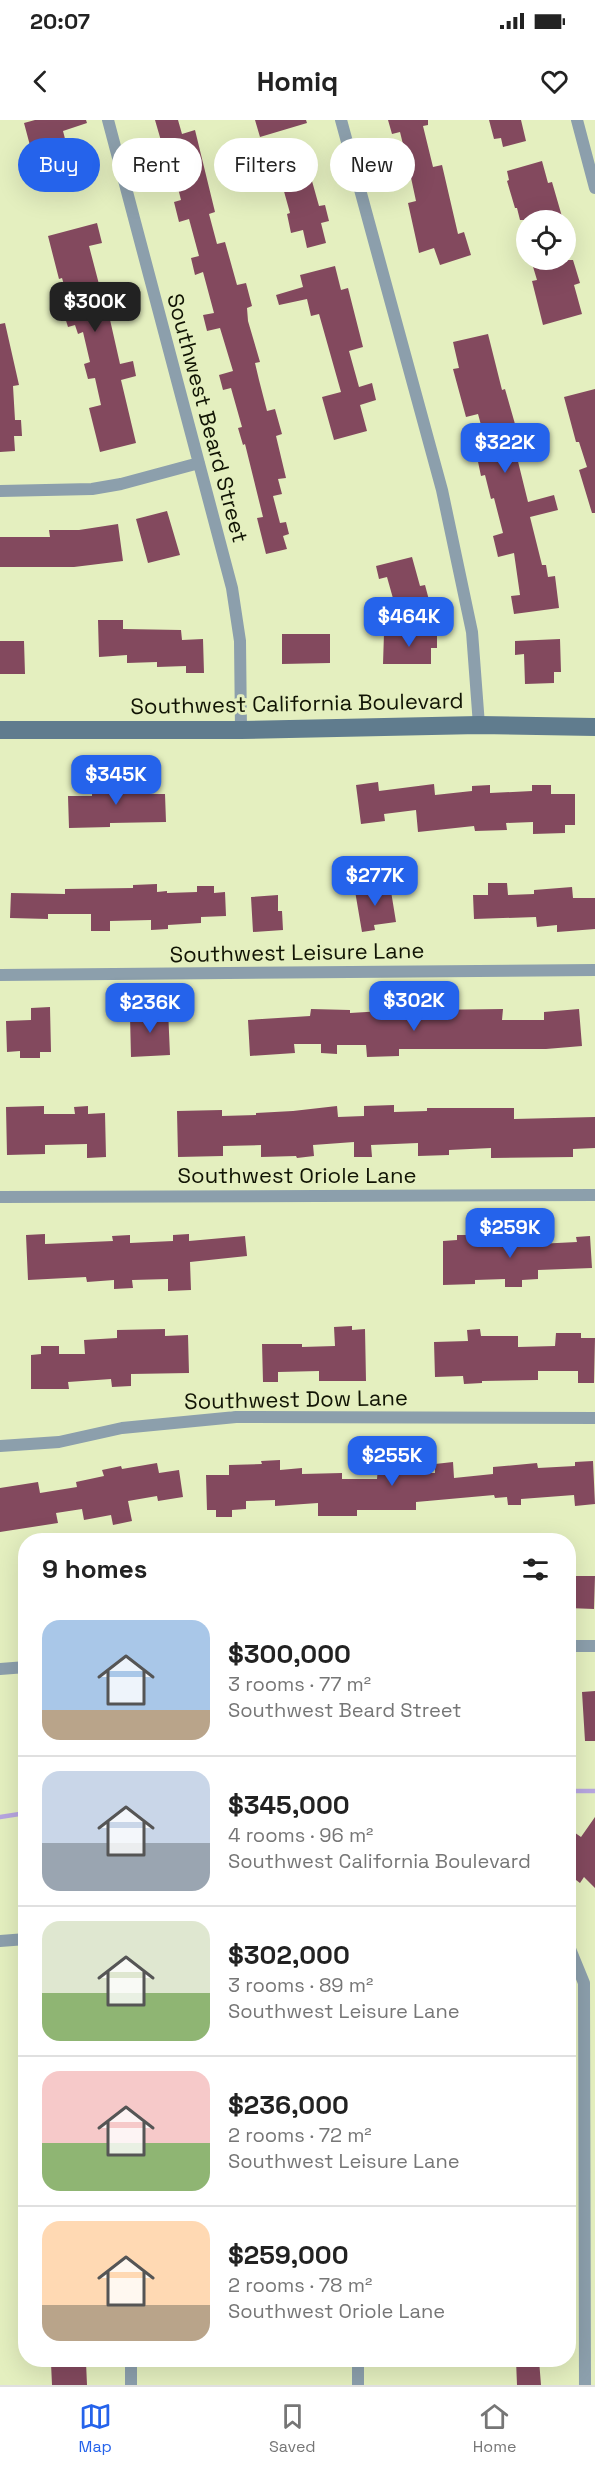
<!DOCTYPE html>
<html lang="en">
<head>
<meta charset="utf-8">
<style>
	body { margin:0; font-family:"Space Grotesk",sans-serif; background:#f6f6f6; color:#222; height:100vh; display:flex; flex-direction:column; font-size:22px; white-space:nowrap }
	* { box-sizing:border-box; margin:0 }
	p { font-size:20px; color:#767676 }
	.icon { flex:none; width:33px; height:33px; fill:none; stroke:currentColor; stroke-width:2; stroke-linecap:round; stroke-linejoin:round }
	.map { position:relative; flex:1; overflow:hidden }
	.details { position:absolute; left:18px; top:1413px; width:558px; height:834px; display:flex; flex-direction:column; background:#fff; border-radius:24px; box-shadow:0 6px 24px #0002 }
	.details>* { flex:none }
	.guide { position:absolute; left:18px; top:18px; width:560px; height:54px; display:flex; gap:12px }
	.tools { position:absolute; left:516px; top:90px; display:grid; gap:12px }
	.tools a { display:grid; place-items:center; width:60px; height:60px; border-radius:50%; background:#fff; box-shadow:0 6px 24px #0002; font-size:30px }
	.price { position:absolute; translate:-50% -51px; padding:0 14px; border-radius:12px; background:#2563eb; color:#fff; font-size:20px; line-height:39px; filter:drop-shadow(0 2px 3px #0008) }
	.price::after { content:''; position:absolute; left:50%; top:36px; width:18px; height:14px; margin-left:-9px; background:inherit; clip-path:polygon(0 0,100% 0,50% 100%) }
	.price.selected { background:#222; color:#fff }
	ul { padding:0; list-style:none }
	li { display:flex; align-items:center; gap:18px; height:150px; padding:0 24px }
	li+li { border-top:2px solid #e0e0e0 }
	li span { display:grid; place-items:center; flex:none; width:168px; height:120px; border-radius:18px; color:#555 }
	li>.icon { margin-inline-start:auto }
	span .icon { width:72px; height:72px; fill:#fffc; stroke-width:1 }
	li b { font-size:26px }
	h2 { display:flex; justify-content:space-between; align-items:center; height:72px; padding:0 24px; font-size:26px }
	.chip { padding:0 21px; border-radius:27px; background:#fff; box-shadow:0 6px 24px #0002; font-size:21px; line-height:54px }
	.chip.selected { background:#2563eb; color:#fff }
	.status { display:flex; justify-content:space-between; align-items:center; height:42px; padding:0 30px; background:#fff; direction:ltr }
	.status svg { height:16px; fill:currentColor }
	header { display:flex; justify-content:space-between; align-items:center; height:78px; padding:0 24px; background:#fff; font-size:27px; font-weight:700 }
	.tab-bar { display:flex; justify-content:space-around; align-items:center; height:84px; border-top:2px solid #e0e0e0; background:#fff; font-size:16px; color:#767676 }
	.tab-bar a { display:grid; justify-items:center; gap:3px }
	.tab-bar .selected { color:#2563eb }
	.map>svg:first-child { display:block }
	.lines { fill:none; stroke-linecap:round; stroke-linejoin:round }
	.stream { stroke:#b7a6e0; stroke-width:4.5 }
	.building { fill:#83495e }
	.street { stroke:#8c9fac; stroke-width:12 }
	.secondary { stroke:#607c8e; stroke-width:18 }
	.labels { text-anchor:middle; stroke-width:6; stroke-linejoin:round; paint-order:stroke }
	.street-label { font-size:22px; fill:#111404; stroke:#e4efbf }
</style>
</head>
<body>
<div class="status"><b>20:07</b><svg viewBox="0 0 49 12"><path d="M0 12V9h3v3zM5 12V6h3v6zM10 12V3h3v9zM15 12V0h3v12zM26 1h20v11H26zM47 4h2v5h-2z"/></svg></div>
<header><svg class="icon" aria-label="back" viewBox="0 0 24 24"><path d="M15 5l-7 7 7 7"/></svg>Homiq<svg class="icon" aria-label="heart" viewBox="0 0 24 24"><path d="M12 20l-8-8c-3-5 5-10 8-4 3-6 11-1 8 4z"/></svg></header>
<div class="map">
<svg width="595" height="2265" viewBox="0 0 595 2265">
	<rect width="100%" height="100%" fill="#e4efbf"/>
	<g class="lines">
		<path class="stream" d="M 568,1671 L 595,1671
			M 0,1697 L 26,1693"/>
	</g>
	<path class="building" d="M 35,0 L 86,0 L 87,3 L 63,11 L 70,38 L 36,48 L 24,3 Z
		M 155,0 L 178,0 L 182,14 L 195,10 L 215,92 L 209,94 L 217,124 L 225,122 L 237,165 L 246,163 L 252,186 L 247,188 L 248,201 L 260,242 L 255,243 L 259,260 L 267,291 L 275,289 L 282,314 L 276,316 L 286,358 L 278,359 L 282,374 L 273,376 L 280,403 L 286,402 L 289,414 L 283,416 L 287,429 L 266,434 L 257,398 L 263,397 L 245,324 L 243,325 L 238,308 L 242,307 L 231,268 L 223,270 L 219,255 L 233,251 L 220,208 L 207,211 L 203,195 L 214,193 L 203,152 L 195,155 L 191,138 L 199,136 L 189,99 L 179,102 L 174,82 L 181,80 L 172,44 L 168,45 Z
		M 255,0 L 306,0 L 307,3 L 260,17 Z
		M 388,0 L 428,0 L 428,5 L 423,6 L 433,47 L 442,45 L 458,114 L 464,112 L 471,135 L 440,145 L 434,128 L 419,133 L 408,83 L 416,81 L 410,53 L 400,12 L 392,14 Z
		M 489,0 L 521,0 L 526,21 L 503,27 L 501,18 L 494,19 Z
		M 296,33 L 302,56 L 310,54 L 319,86 L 325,85 L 329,101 L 321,103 L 326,123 L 307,128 L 303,110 L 291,113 L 287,94 L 290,93 L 275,39 Z
		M 542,41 L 548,63 L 552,62 L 563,100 L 520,100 L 517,88 L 515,88 L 507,61 L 509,60 L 507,51 Z
		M 97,103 L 102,123 L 89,126 L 100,168 L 112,164 L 117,179 L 106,182 L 120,244 L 133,241 L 136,256 L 121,260 L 136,323 L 100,332 L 89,288 L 101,285 L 95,258 L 88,259 L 84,244 L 90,242 L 83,212 L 78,214 L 75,205 L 68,207 L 63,191 L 71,189 L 62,158 L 59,159 L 48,116 Z
		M 531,140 L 573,140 L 580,163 L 574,165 L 582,194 L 543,205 L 532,161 L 537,160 Z
		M 335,146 L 341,170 L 348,168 L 363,227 L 349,231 L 359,267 L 372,263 L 376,280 L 360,285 L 367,311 L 334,320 L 322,277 L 341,272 L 319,194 L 311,196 L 307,179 L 279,185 L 276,175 L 303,167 L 300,155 Z
		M 5,203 L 19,265 L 13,266 L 15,300 L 21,300 L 22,316 L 14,316 L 15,331 L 0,332 L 0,204 Z
		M 488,214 L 502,270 L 505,269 L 515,304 L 509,305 L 528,382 L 554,375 L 558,390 L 530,397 L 542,445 L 546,445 L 548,457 L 555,456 L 559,488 L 514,494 L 511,476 L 520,475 L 514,433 L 498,437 L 493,416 L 503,413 L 494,378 L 491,379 L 485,355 L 481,356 L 477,337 L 489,334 L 478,294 L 466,297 L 453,249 L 459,248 L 453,222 Z
		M 595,269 L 595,393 L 592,393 L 579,350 L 587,347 L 579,322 L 576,322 L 564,277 Z
		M 167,391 L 180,435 L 148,443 L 136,399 Z
		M 118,404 L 123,441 L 74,447 L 0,447 L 0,417 L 50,417 L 49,410 L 79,410 Z
		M 412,437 L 420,466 L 425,465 L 429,480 L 396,489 L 387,457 L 379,459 L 376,446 Z
		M 98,500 L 123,500 L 123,509 L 181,510 L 182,520 L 203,519 L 204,553 L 186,553 L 186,546 L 157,547 L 157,542 L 127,543 L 127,535 L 99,537 Z
		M 384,513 L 437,514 L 437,528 L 431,528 L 431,544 L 383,544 Z
		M 282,514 L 330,514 L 330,543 L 282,544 Z
		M 560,519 L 561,552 L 554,552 L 554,563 L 525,564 L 524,534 L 515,535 L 515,521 Z
		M 0,521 L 24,521 L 25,554 L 0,554 Z
		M 378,662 L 379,671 L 434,664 L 435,675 L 472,671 L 472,666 L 490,665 L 490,673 L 532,671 L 532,665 L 551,665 L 551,674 L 575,674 L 575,705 L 565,705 L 565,713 L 533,714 L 533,702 L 506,703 L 507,710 L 475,711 L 474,706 L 418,712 L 416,690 L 384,694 L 385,701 L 361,704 L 356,665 Z
		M 127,663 L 143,663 L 143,674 L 165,674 L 166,702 L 110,703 L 110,707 L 69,708 L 68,676 L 92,676 L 92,665 Z
		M 488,763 L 507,763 L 508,775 L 534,774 L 534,770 L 572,767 L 573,778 L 595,778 L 595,809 L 557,812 L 557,805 L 537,807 L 536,797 L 474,799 L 473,775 L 488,775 Z
		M 157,764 L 157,772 L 167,771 L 167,773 L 197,772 L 197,766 L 214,766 L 214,773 L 225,772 L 226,796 L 201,797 L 201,803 L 168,805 L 168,809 L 151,810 L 151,800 L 110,801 L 110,811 L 91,811 L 91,794 L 48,794 L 48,799 L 10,798 L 11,773 L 65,774 L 65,769 L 133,768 L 133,765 Z
		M 390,765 L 396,802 L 374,805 L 375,810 L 362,812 L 355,771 Z
		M 278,775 L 278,791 L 282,791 L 283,810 L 253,812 L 251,777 Z
		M 50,887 L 51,932 L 40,932 L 40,938 L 20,938 L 20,931 L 7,932 L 6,901 L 31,900 L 31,888 Z
		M 168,889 L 170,935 L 131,937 L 130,896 L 149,895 L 149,890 Z
		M 311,889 L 350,890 L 350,893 L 383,891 L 383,899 L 424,898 L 424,890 L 503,889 L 502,900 L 544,900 L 544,892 L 579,889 L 582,926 L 546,929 L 399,929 L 399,936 L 367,937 L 366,925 L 337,925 L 337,934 L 321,933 L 321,924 L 294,924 L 295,933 L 250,936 L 248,900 L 310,896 Z
		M 394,985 L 394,992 L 427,991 L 427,988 L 514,988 L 514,999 L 595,997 L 595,1028 L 573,1029 L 573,1037 L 491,1038 L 491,1028 L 449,1030 L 449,1035 L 418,1036 L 418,1023 L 371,1025 L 372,1037 L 354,1037 L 354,1022 L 313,1025 L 314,1036 L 297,1038 L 296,1036 L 261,1037 L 261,1025 L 223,1026 L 223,1036 L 178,1037 L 177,991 L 222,990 L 222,996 L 256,995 L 256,993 L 293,991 L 337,986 L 338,997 L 364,996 L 364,986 Z
		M 44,986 L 44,994 L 75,994 L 74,987 L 88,986 L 88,994 L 105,993 L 106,1037 L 87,1038 L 87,1024 L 45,1025 L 45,1034 L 7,1035 L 6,987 Z
		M 45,1114 L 45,1124 L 113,1121 L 112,1116 L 130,1115 L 130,1123 L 173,1121 L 173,1115 L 189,1114 L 189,1121 L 245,1116 L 247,1136 L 190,1142 L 191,1170 L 168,1171 L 168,1159 L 132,1160 L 133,1168 L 114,1169 L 114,1160 L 87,1162 L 86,1157 L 28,1160 L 26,1115 Z
		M 457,1115 L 475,1115 L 475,1119 L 537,1117 L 537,1124 L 577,1122 L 576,1117 L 590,1116 L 592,1148 L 538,1150 L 538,1159 L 522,1160 L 522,1167 L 505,1167 L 505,1159 L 475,1160 L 475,1164 L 443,1165 L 443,1121 L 457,1120 Z
		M 352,1206 L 352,1210 L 365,1209 L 366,1261 L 319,1261 L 319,1251 L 278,1252 L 278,1262 L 263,1262 L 262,1224 L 302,1224 L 302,1227 L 335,1226 L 334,1207 Z
		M 165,1209 L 165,1216 L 188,1215 L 189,1253 L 131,1254 L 131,1266 L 112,1267 L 111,1259 L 68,1262 L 69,1269 L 31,1269 L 31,1235 L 41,1234 L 41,1226 L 59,1226 L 59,1234 L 85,1234 L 84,1220 L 117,1218 L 117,1210 Z
		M 480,1209 L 481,1216 L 518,1216 L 518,1227 L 555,1226 L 556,1213 L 581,1213 L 581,1218 L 595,1218 L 594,1263 L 578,1263 L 578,1251 L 538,1251 L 538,1260 L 482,1261 L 482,1263 L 464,1264 L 463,1256 L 435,1257 L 434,1222 L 468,1221 L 467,1210 Z
		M 280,1340 L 280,1350 L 302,1348 L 302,1354 L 342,1353 L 342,1359 L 377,1359 L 378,1347 L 401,1347 L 401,1353 L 435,1353 L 435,1344 L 453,1342 L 454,1358 L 493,1354 L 493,1347 L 537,1343 L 538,1348 L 575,1346 L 575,1342 L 593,1341 L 595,1384 L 575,1386 L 574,1375 L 521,1379 L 521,1385 L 508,1385 L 507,1377 L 495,1378 L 494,1375 L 416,1382 L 416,1390 L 357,1390 L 357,1396 L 318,1396 L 318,1383 L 275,1386 L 275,1380 L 246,1381 L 246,1389 L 232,1390 L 232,1397 L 216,1397 L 216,1390 L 207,1390 L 206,1355 L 229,1355 L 229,1345 L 262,1344 L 261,1341 Z
		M 157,1343 L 159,1353 L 179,1350 L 183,1377 L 158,1381 L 157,1376 L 128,1381 L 132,1401 L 113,1405 L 111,1395 L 84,1400 L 82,1389 L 56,1393 L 58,1403 L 0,1412 L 0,1368 L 38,1362 L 40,1373 L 77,1367 L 76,1362 L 104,1356 L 102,1350 L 121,1346 L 122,1349 Z
		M 568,1456 L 595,1456 L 594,1489 L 568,1488 Z
		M 595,1571 L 595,1621 L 585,1621 L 582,1572 Z
		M 595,1697 L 595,1768 L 584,1757 L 580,1763 L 568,1754 L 568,1749 L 575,1740 L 568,1735 L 568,1708 L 581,1717 Z
		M 516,2240 L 539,2240 L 541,2265 L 517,2265 Z
		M 86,2242 L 87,2265 L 52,2265 L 51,2243 Z"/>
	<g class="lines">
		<path class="street" d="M 108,0 L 232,468 L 240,521 L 241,610
			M 341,0 L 442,370 L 472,512 L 479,605
			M 577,0 L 595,68
			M 0,371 L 92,369 L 121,364 L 199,343
			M 0,855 L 595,850
			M 0,1077 L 595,1075
			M 0,1326 L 59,1322 L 122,1308 L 236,1297 L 595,1298
			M 568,1526 L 595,1526
			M 0,1549 L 26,1547
			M 0,1821 L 26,1819
			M 568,1824 L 584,1863 L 585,2265
			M 131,2265 L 131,2240
			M 358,2265 L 358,2240"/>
		<path class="secondary" d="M 0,610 L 241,610 L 479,605 L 595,607"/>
	</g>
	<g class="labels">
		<g class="street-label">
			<text transform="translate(208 298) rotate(75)" y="8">Southwest Beard Street</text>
			<text transform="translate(297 583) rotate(-1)" y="8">Southwest California Boulevard</text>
			<text transform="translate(297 832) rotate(-1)" y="8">Southwest Leisure Lane</text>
			<text x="297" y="1063">Southwest Oriole Lane</text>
			<text transform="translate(296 1279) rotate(-1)" y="8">Southwest Dow Lane</text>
		</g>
	</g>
</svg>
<div class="tools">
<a><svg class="icon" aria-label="locate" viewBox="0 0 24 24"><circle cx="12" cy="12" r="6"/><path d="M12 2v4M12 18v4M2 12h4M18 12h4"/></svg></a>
</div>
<b class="price selected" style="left:95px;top:213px">$300K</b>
<b class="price" style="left:505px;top:354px">$322K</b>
<b class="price" style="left:409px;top:528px">$464K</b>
<b class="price" style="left:116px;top:686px">$345K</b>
<b class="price" style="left:375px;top:787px">$277K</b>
<b class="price" style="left:414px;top:912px">$302K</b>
<b class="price" style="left:150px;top:914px">$236K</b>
<b class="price" style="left:510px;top:1139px">$259K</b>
<b class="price" style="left:392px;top:1367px">$255K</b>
<div class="guide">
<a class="chip selected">Buy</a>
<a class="chip">Rent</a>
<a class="chip">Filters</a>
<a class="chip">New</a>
</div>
<section class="details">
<h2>9 homes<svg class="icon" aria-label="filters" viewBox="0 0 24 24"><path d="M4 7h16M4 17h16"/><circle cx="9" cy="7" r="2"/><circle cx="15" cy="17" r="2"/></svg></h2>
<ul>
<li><span style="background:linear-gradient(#a9c7e8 75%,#b9a48a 0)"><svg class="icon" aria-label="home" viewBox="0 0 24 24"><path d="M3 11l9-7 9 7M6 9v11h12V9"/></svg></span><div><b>$300,000</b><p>3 rooms · 77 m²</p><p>Southwest Beard Street</p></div></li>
<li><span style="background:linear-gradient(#c9d6e8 60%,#9aa5b1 0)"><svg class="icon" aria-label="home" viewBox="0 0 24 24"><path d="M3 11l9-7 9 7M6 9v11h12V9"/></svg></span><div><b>$345,000</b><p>4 rooms · 96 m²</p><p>Southwest California Boulevard</p></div></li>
<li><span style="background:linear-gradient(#dfe7d0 60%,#8fb573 0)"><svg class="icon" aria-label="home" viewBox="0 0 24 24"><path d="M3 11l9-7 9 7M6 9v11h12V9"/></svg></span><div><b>$302,000</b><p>3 rooms · 89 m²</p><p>Southwest Leisure Lane</p></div></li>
<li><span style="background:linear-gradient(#f6c9c9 60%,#8fb573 0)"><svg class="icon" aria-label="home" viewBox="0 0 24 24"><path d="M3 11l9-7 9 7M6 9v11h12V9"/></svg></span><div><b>$236,000</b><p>2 rooms · 72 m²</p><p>Southwest Leisure Lane</p></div></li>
<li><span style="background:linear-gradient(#ffd9b3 70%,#b9a48a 0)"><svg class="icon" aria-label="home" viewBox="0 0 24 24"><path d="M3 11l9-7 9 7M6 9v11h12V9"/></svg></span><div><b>$259,000</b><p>2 rooms · 78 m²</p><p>Southwest Oriole Lane</p></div></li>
</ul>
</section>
</div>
<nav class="tab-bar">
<a class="selected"><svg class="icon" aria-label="map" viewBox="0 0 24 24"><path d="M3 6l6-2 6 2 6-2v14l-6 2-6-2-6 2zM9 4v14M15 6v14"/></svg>Map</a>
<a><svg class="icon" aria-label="saved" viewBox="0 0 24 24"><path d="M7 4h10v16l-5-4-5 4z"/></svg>Saved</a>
<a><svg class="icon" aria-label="home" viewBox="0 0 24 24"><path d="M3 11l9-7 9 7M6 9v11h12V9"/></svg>Home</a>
</nav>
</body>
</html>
